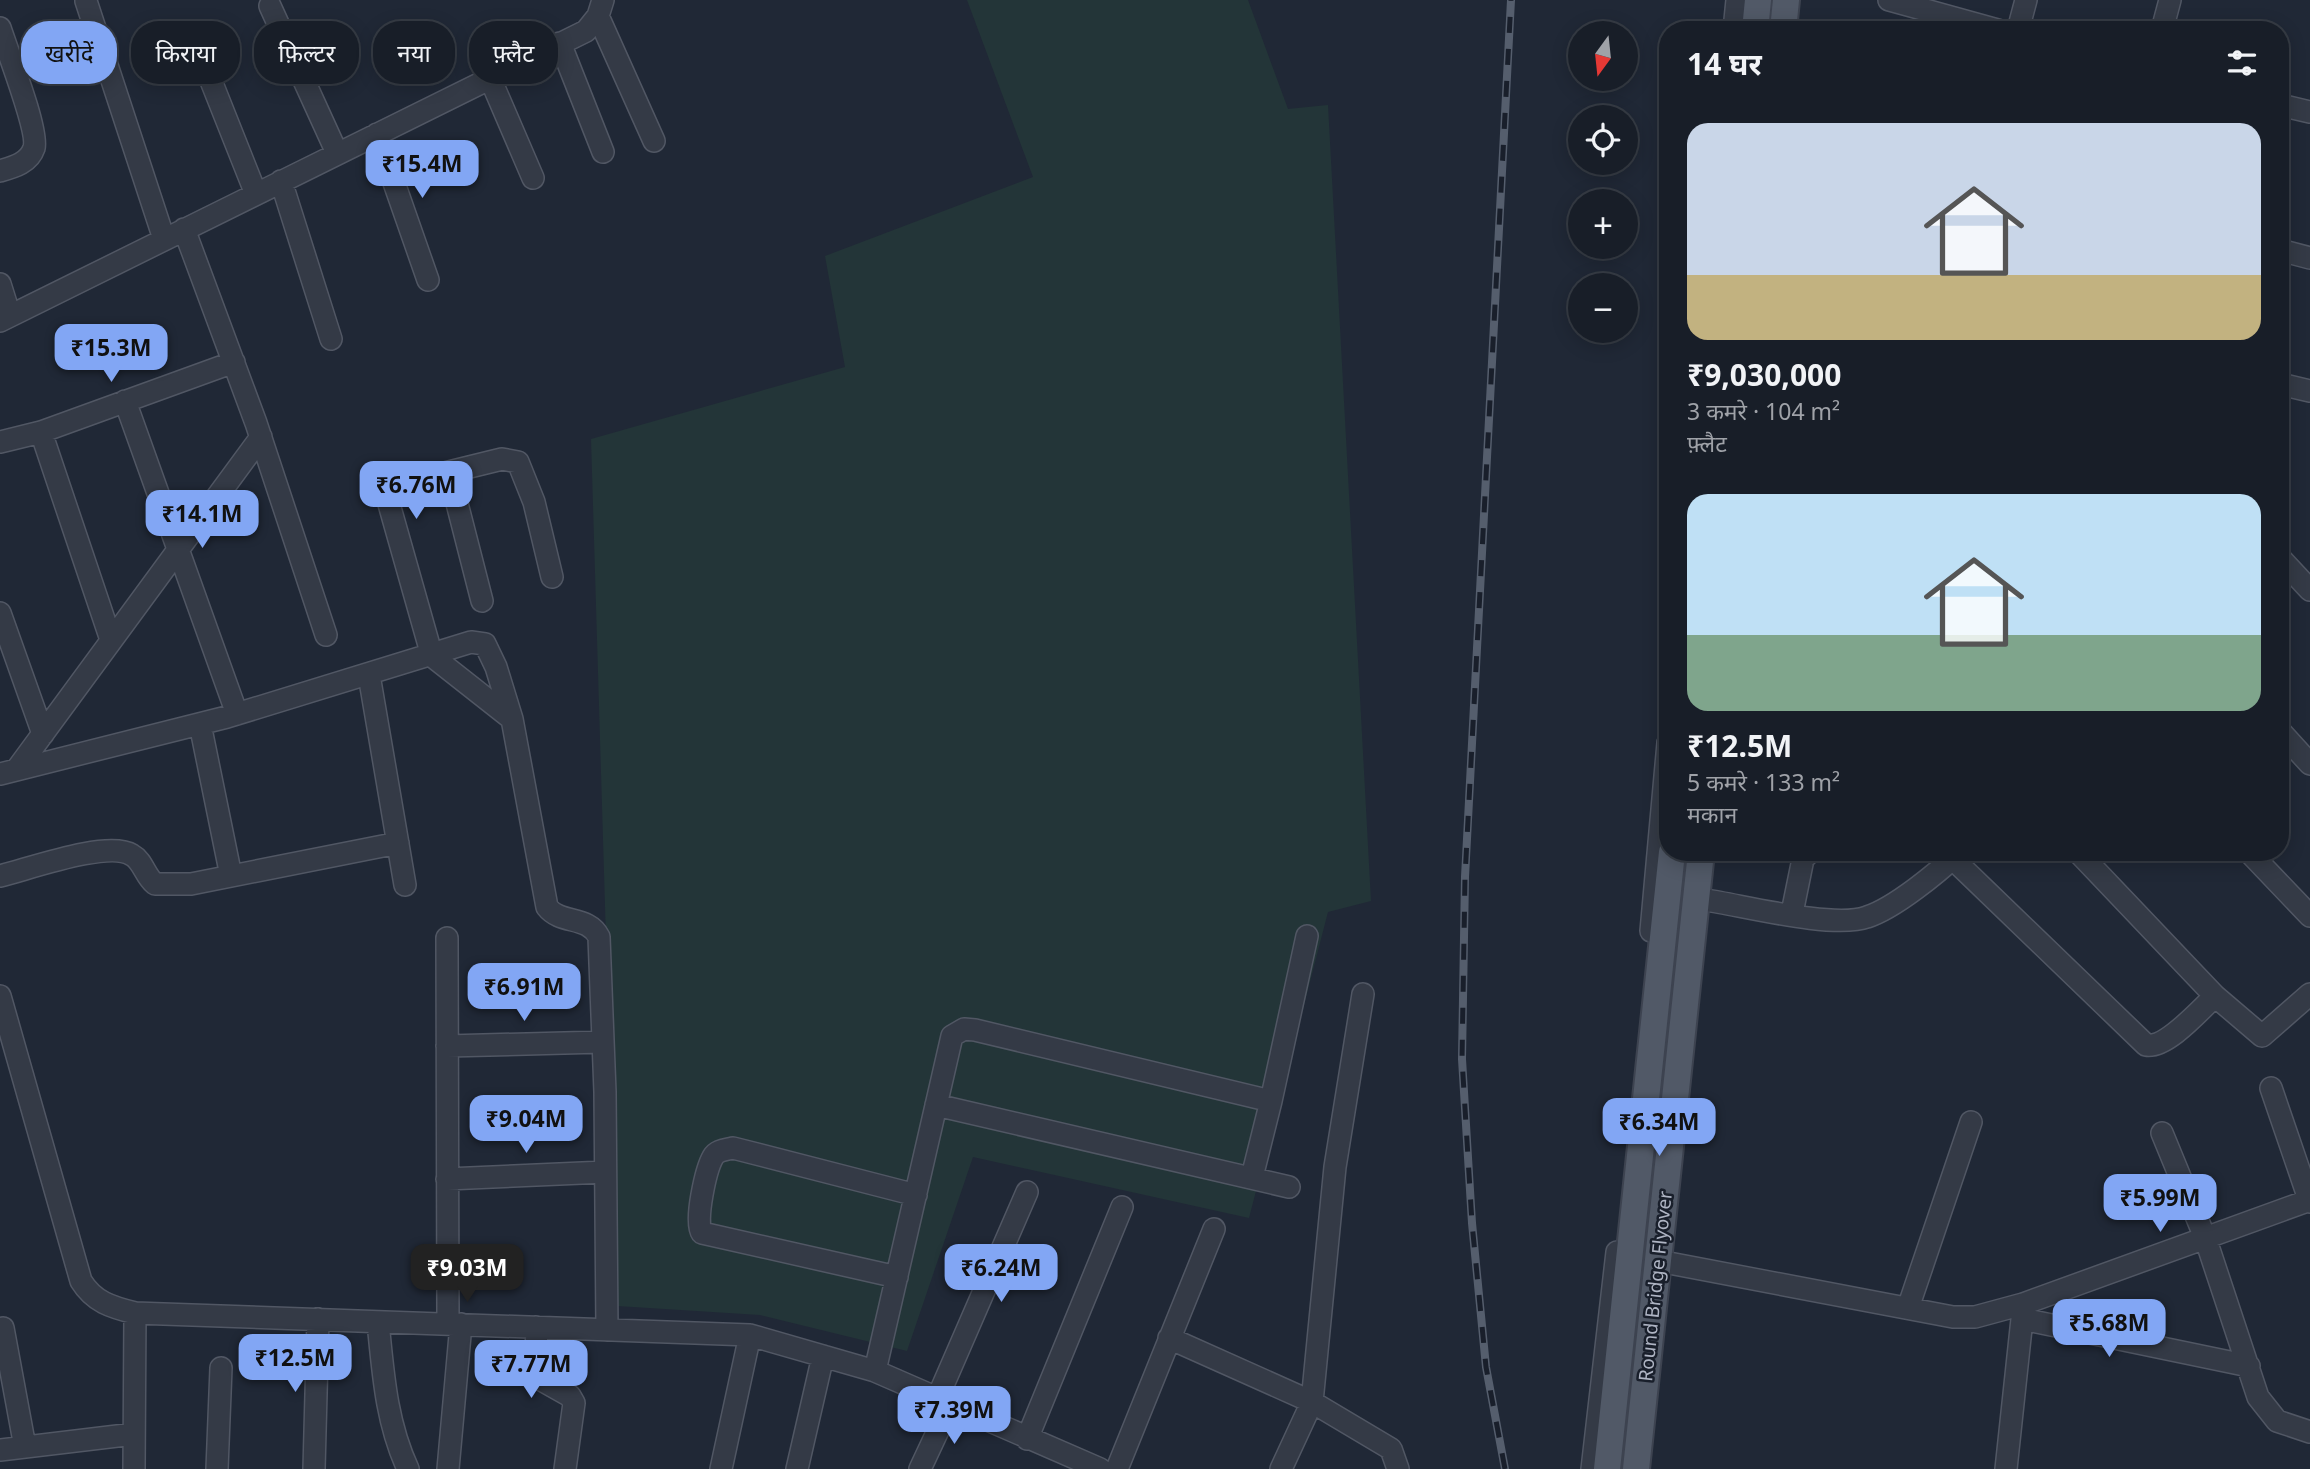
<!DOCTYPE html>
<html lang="hi">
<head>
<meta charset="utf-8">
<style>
	body { margin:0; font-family:"Noto Sans","Noto Sans Devanagari",sans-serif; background:#252b34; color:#f1f3f6; height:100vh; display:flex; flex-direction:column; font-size:26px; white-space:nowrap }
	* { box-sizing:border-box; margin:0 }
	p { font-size:23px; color:#9fa2a8 }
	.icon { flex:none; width:38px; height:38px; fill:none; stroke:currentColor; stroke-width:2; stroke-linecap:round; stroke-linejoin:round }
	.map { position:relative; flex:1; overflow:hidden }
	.sheet { position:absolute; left:1659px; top:21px; width:630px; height:840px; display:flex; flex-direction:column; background:#181e28; border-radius:28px; box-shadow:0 4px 18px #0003,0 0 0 2px #363c45 }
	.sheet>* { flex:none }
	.hud { position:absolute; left:21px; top:21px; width:665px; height:63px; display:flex; gap:14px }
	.needle { width:46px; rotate:195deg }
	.controls { position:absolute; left:1568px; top:21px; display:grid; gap:14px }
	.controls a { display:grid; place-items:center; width:70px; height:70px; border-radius:50%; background:#181e28; box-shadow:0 4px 18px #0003,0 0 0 2px #363c45; font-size:35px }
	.price { position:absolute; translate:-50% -60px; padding:0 16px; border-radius:14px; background:#82a6f4; color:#111; font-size:23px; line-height:46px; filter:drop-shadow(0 2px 4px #0008) }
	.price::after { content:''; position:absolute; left:50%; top:42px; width:21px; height:16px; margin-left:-10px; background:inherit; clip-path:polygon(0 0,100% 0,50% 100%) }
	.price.active { background:#222; color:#fff }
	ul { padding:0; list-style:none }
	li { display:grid; align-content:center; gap:14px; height:371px; padding:0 28px }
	li span { display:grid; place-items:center; height:217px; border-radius:21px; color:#555 }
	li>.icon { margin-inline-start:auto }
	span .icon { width:126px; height:126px; fill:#fffc; stroke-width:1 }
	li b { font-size:30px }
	h2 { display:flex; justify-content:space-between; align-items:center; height:84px; padding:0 28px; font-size:30px }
	.tag { padding:0 24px; border-radius:28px; background:#181e28; box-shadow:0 4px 18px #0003,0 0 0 2px #363c45; font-size:24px; line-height:63px }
	.tag.active { background:#82a6f4; color:#111 }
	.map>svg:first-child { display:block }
	.green { fill:#233538 }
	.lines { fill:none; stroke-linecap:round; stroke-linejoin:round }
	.minor-casing { stroke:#515764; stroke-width:24 }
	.major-casing { stroke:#3d4350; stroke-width:30 }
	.minor { stroke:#343a46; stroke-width:21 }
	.major { stroke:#515967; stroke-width:26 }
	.rail-casing { stroke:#555e6d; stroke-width:8 }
	.rail { stroke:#191f2b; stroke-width:5; stroke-dasharray:16; stroke-linecap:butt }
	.labels { text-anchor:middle; stroke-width:5; stroke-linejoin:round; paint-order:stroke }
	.street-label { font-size:19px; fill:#aeb4c3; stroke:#191f2b }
</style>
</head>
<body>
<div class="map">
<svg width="2310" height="1469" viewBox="0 0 2310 1469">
	<rect width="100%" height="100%" fill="#202836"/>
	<path class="green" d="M 967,0 L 1248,0 L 1288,109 L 1328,105 L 1371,901 L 1328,912 L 1249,1218 L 973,1157 L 907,1351 L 760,1315 L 617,1306 L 591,439 L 845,367 L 825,256 L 1033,177 Z"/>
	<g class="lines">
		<g class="minor-casing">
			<path id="minor" d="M 1889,0 L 1998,30
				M 86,1 L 164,239
				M 270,6 L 337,153
				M 598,16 L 654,141
				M 0,28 C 7,50 39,131 34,148 C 29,163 14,167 0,171
				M 1734,30 L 1737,0
				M 2018,30 L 2026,0
				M 2162,30 L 2170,0
				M 194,38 L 256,194
				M 560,43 L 603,152
				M 490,78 L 533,178
				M 2280,105 L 2310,112
				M 377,134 L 428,280
				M 281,181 L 331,339
				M 184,229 L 256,423 L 326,635
				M 2280,250 L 2310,258
				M 0,284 L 10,316
				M 0,321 L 586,31 L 598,16 L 603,0
				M 2280,384 L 2310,391
				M 125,401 L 237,714
				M 41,432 L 111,640
				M 0,442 L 41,432 L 234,362
				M 449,472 L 482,601
				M 2280,558 L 2310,590
				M 0,613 L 43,734
				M 369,675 L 405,885
				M 512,719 L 432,656 L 389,504 L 388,491 L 396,485 L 502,459 L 518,462 L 534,502 L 552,577
				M 200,724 L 231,876
				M 2280,731 L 2310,764
				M 17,769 L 261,437
				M 0,774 L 227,717 L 471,642 L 485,644 L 496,667 L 512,719 L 547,907 C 561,925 588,915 599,937 L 605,1092 L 607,1330
				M 2078,852 L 2215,996 L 2262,1036 L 2310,994
				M 2249,852 L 2310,916
				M 1953,859 L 2146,1045 C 2166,1049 2200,1010 2215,996
				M 0,876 C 29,869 108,840 132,855 C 143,861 145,876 155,884 L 191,884 L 398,843
				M 1706,900 C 1745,906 1834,929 1867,917 C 1895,908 1938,872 1960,852
				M 1792,913 L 1803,859 L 1810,852
				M 1651,931 L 1668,743
				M 447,938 L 448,1324
				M 0,996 L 81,1281 C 94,1302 111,1307 135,1313 L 750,1335 L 875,1371 L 1100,1469
				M 447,1046 L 602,1042
				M 2271,1088 L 2310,1202
				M 936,1105 L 1289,1187
				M 2162,1133 L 2206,1240 L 2258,1397 L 2277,1421 L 2310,1432
				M 1252,1177 L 1271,1101
				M 447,1179 L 605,1172
				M 1669,1263 L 1953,1317 L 1975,1317 L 2023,1304 L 2310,1200
				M 897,1277 L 702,1233 C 694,1222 706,1169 713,1157 C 717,1150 725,1150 733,1148 L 916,1195
				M 2023,1304 L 2022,1319 L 2249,1366
				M 1908,1308 L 1971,1122
				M 378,1322 C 383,1372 386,1422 408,1469
				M 536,1327 L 538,1378 L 570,1396 L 574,1403 L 565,1469
				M 3,1328 L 25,1447
				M 1169,1338 L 1312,1402 L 1391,1449 L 1398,1469
				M 875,1371 L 952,1036 L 964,1029 L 975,1030 L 1271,1101 L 1307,936
				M 937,1399 L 1027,1192
				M 1027,1439 L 1122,1207
				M 0,1450 L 134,1434
				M 134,1469 L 135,1313
				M 217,1469 L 221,1368
				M 314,1469 L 318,1319
				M 448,1469 L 461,1324
				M 721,1469 L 750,1335
				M 797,1469 L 823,1356
				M 920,1469 L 950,1405
				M 1117,1469 L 1214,1229
				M 1281,1469 L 1312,1402 L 1335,1167 L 1363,994
				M 1592,1469 L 1617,1252
				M 2006,1469 L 2022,1319"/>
		</g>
		<g class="major-casing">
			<path id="major" d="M 1755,30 L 1758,0
				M 1783,30 L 1786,0
				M 1607,1469 L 1672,852
				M 1636,1469 L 1701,852"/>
		</g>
		<use href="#minor" class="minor"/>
		<use href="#major" class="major"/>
		<g class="rail-casing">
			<path id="rail" d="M 1505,1469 L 1486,1367 L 1472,1223 L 1462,1059 L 1465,877 L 1511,0"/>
		</g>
		<use href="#rail" class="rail"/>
	</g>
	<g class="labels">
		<g class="street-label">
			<text transform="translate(1655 1286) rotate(-84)" y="7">Round Bridge Flyover</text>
		</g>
	</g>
</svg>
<div class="controls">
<a><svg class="needle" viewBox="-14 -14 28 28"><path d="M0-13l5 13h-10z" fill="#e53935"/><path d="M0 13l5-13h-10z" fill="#9fa2a8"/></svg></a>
<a><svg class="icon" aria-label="locate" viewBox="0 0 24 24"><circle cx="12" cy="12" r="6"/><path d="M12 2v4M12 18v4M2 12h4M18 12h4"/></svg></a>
<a>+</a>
<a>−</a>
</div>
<b class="price" style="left:422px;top:200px">₹15.4M</b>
<b class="price" style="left:111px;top:384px">₹15.3M</b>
<b class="price" style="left:416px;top:521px">₹6.76M</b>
<b class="price" style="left:202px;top:550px">₹14.1M</b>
<b class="price" style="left:524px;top:1023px">₹6.91M</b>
<b class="price" style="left:526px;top:1155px">₹9.04M</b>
<b class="price" style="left:1659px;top:1158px">₹6.34M</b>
<b class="price" style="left:2160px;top:1234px">₹5.99M</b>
<b class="price active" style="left:467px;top:1304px">₹9.03M</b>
<b class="price" style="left:1001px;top:1304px">₹6.24M</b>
<b class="price" style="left:2109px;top:1359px">₹5.68M</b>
<b class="price" style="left:295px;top:1394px">₹12.5M</b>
<b class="price" style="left:531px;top:1400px">₹7.77M</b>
<b class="price" style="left:954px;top:1446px">₹7.39M</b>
<div class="hud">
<a class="tag active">खरीदें</a>
<a class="tag">किराया</a>
<a class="tag">फ़िल्टर</a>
<a class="tag">नया</a>
<a class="tag">फ़्लैट</a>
</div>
<section class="sheet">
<h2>14 घर<svg class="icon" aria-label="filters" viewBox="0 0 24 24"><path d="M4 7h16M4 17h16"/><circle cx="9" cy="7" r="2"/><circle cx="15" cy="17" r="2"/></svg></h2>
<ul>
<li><span style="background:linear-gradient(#c9d6e8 70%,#c2b280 0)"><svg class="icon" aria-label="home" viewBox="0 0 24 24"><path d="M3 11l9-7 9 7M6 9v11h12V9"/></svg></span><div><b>₹9,030,000</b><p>3 कमरे · 104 m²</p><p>फ़्लैट</p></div></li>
<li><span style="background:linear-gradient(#bfe0f5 65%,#7fa58c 0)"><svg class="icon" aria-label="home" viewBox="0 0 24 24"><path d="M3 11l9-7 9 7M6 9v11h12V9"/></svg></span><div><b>₹12.5M</b><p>5 कमरे · 133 m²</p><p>मकान</p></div></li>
</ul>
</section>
</div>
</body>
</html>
